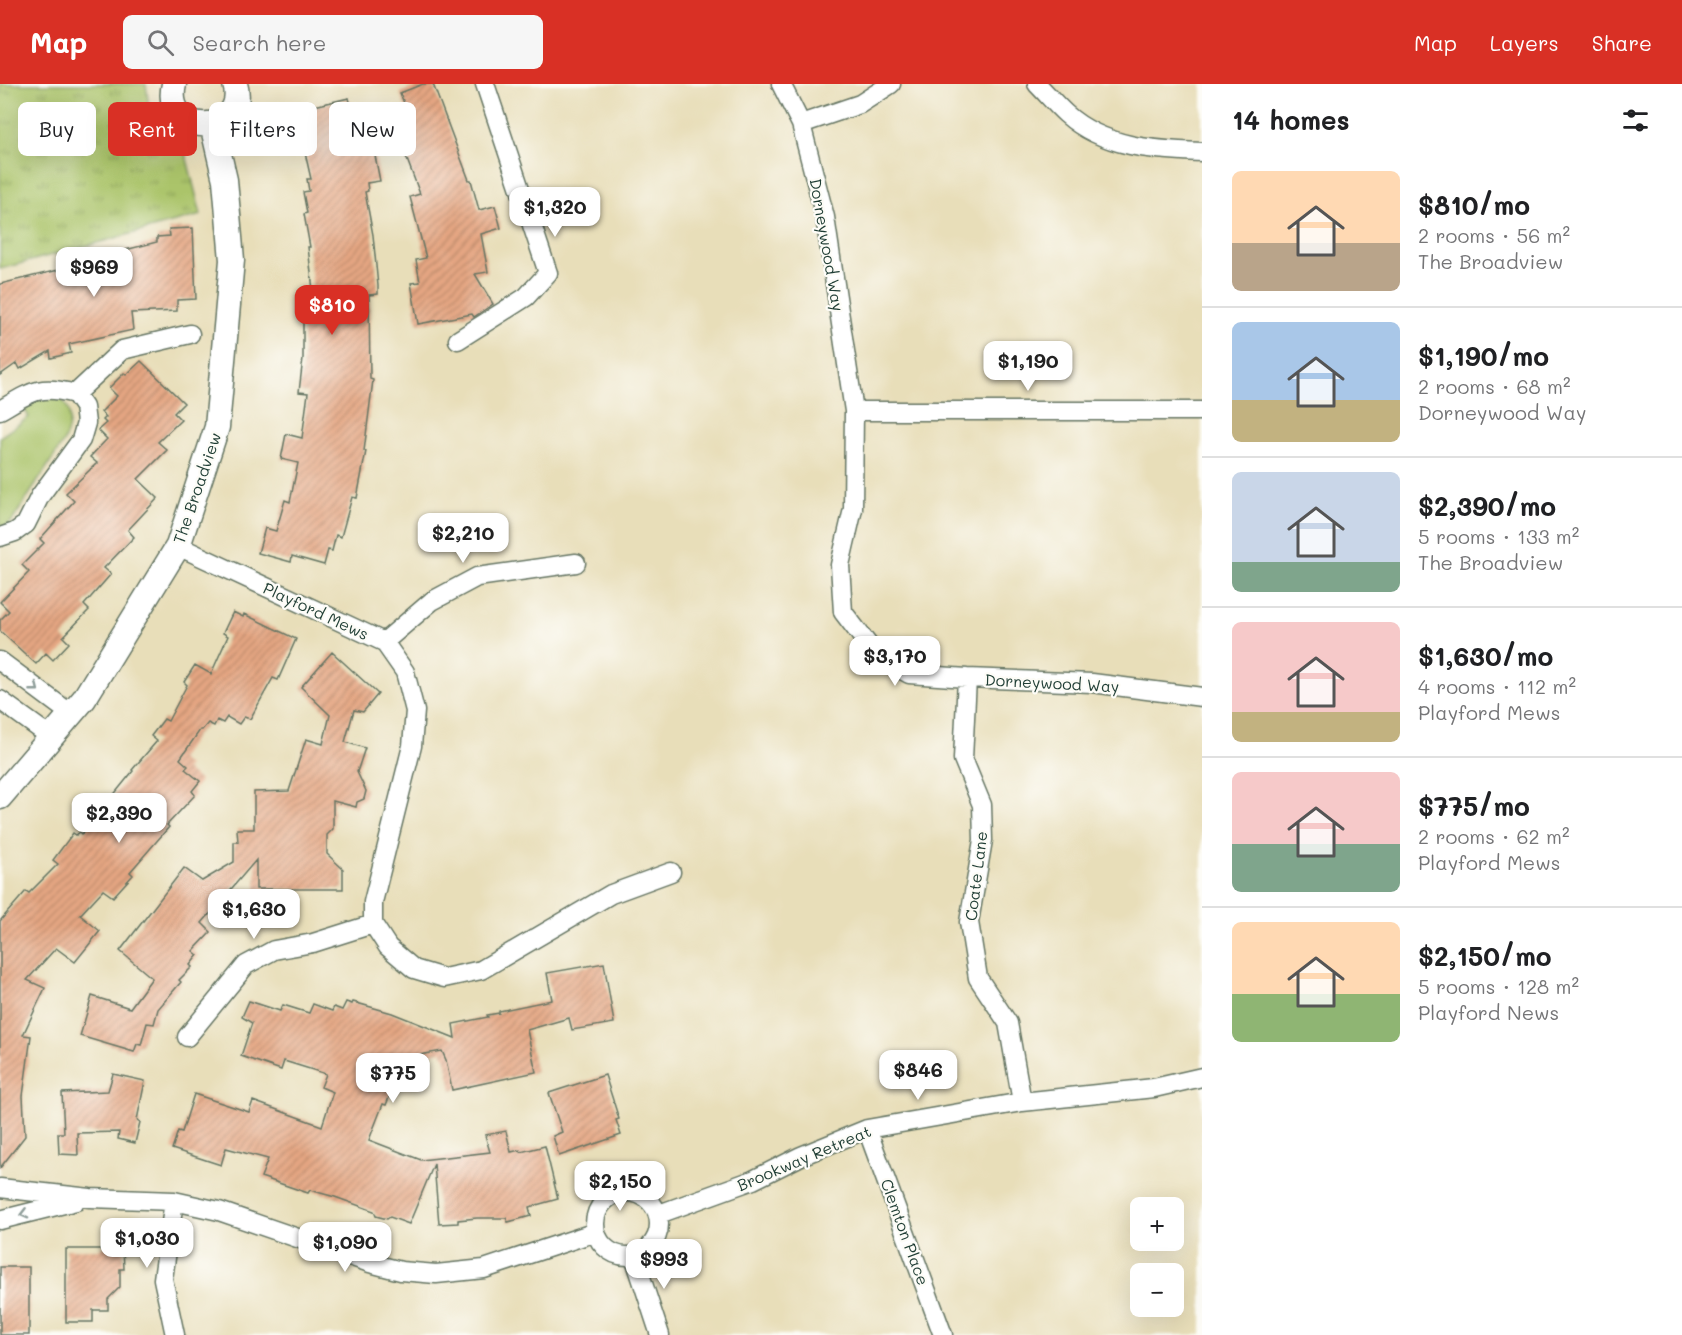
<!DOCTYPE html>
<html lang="en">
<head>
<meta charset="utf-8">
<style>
	body { margin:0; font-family:Mali,sans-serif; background:#f6f6f6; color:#202124; height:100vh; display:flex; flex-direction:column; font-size:22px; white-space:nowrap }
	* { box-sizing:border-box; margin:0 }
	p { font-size:20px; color:#757577 }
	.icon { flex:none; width:33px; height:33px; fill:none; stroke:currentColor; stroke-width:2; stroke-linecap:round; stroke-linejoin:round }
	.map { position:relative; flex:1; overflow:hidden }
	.drawer { display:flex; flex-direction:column; background:#fff; width:480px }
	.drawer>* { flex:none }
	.hud { position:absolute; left:18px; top:18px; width:570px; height:54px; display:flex; gap:12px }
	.controls { position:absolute; left:1130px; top:1113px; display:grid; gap:12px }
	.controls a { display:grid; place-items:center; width:54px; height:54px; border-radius:9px; background:#fff; box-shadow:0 6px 24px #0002; font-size:30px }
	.price { position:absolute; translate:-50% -51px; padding:0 14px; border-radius:12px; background:#fff; color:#222; font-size:20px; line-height:39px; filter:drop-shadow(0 2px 3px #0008) }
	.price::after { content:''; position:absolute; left:50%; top:36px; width:18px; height:14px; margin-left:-9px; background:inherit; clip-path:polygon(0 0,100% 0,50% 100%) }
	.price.current { background:#d93025; color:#fff }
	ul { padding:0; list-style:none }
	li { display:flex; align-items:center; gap:18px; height:150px; padding:0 30px }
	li+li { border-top:2px solid #e0e0e0 }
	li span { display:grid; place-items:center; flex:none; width:168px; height:120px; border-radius:9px; color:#555 }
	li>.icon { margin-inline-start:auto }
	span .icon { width:72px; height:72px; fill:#fffc; stroke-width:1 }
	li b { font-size:26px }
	h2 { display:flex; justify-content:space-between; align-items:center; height:72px; padding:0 30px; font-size:26px }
	.pill { padding:0 21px; border-radius:9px; background:#fff; box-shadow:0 6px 24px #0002; font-size:21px; line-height:54px }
	.pill.current { background:#d93025; color:#fff }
	header { display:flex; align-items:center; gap:36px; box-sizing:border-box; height:84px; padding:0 30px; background:#d93025; color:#fff }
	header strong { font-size:28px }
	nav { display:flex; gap:33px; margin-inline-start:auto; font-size:21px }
	.search { width:420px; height:54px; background:#f6f6f6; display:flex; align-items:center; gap:15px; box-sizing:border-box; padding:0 21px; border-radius:9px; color:#757577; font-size:22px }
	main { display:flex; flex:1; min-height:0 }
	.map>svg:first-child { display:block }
	.grass { fill:url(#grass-tufts); stroke:#65804f; stroke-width:1.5 }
	.garden { fill:#abc46a; stroke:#65804f; stroke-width:1.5 }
	.building { fill:url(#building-hatch) }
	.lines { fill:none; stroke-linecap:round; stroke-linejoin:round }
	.street-casing { stroke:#657563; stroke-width:21 }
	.secondary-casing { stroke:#657563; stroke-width:27 }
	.street { stroke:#fff; stroke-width:18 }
	.secondary { stroke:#fff; stroke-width:24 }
	.oneway { stroke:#8f9e9a }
	.labels { text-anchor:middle; stroke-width:4.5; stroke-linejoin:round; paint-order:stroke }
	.street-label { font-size:16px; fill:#1f3d34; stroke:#fdfcf7 }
</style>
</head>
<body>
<header>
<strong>Map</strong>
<div class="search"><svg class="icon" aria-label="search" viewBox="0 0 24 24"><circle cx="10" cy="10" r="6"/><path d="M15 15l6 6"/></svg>Search here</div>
<nav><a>Map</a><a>Layers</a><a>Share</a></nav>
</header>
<main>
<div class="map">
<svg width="1202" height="1251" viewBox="0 0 1202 1251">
	<defs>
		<pattern id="grass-tufts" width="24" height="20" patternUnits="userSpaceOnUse" patternTransform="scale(1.5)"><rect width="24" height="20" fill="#abc46a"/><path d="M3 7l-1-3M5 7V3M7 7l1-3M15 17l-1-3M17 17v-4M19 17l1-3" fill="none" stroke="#8ba058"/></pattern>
		<pattern id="building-hatch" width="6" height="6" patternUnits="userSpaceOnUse" patternTransform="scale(1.5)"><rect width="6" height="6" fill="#e5a682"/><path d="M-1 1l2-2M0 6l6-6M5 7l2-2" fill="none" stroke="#b9886b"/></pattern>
	</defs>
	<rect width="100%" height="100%" fill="#fdfcf7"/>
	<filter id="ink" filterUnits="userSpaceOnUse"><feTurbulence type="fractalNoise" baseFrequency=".0167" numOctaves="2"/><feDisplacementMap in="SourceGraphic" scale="12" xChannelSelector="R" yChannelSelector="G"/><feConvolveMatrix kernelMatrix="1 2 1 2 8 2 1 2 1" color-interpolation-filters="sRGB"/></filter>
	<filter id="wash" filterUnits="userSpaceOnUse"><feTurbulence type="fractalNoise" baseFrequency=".008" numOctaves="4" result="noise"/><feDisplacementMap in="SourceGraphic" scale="24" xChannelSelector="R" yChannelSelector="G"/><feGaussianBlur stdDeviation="1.35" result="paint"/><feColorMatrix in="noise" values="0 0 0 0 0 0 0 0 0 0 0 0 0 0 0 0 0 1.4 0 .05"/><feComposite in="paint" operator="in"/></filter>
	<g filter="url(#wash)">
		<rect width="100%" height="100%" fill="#e8deb9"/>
		<path class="grass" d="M 0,0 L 146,0 L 149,25 L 163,44 L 184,63 L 201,131 L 0,185 Z"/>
		<path class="garden" d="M 59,313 C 74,325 70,342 64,357 L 12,437 L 0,446 L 0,353 L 29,333 L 21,320 L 31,315 Z"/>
		<g id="blocks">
			<path class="building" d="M 423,0 L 433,0 L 469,96 L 471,96 L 479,126 L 495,122 L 501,144 L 481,150 L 488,188 L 475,190 L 493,220 L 474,233 L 472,230 L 418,240 L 411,199 L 420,198 L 416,176 L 426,174 L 410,113 L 420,110 L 393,38 L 409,32 L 400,9 Z
				M 349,14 L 352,26 L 362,24 L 368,47 L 370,46 L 380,97 L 367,99 L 368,107 L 365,108 L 373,151 L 378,202 L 378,210 L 369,211 L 370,295 L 373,296 L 364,367 L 366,367 L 357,414 L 352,413 L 341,453 L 336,451 L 332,467 L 328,466 L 324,481 L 292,472 L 291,478 L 258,469 L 265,444 L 276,447 L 285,416 L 290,418 L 298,379 L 281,375 L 286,350 L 302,354 L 308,309 L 299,308 L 303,274 L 303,215 L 314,215 L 308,163 L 310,163 L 304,130 L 307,129 L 303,108 L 309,107 L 307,95 L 311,95 L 303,60 L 309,58 L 301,25 Z
				M 193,144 L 196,215 L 177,216 L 177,227 L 131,229 L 133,246 L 69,260 L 71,269 L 51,274 L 50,267 L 20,285 L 17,279 L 0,291 L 0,200 L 71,183 L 113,171 L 113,169 L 157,158 L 157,153 L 170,152 L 169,145 Z
				M 141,277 L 184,319 L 174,329 L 181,336 L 158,358 L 167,366 L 138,395 L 158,414 L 128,446 L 134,453 L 104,484 L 111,490 L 84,521 L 89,526 L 63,553 L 69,559 L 53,576 L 46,569 L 36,580 L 0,547 L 0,536 L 9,527 L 0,518 L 29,488 L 22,481 L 44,459 L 40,455 L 74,417 L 66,409 L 97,379 L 90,373 L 107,355 L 98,346 L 106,339 L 103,336 L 106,333 L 101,328 L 117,312 L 109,304 L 124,289 L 126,291 Z
				M 233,528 L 243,533 L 244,530 L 296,555 L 278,596 L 273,594 L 250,635 L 244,633 L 239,640 L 227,633 L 223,639 L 217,636 L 214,642 L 208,639 L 202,646 L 200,646 L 180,675 L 188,682 L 185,685 L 200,697 L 192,707 L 195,711 L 167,741 L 169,743 L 130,788 L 133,791 L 113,813 L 103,806 L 80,831 L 100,847 L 75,878 L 56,864 L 27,896 L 45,904 L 23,951 L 31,952 L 23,1012 L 25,1052 L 0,1084 L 0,837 L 26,807 L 29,809 L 58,780 L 53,776 L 73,749 L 76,751 L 80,748 L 82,750 L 133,687 L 132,686 L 157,657 L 151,652 L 164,635 L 168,637 L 187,601 L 184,598 L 195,581 L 211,590 L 228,552 L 223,549 Z
				M 332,568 L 378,610 L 363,628 L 354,626 L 345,658 L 365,664 L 357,688 L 366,707 L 364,715 L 357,718 L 356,723 L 333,717 L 333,745 L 327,751 L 327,770 L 343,785 L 343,805 L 256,805 L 256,776 L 202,839 L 211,848 L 193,867 L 198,871 L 190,881 L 192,883 L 179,896 L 181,898 L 158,925 L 154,940 L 147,939 L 141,961 L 137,960 L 134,968 L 80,952 L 92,912 L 130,924 L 152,894 L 120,867 L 184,784 L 202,797 L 234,778 L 234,758 L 238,758 L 237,745 L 254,745 L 254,708 L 289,707 L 306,655 L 323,660 L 330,631 L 301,603 Z
				M 604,879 L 614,939 L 572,946 L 569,934 L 527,946 L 536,988 L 452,1006 L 446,976 L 442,967 L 408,973 L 405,982 L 402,981 L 386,1021 L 383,1020 L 369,1056 L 421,1076 L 490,1068 L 485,1051 L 506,1047 L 511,1068 L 520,1066 L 521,1068 L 545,1062 L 558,1115 L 529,1123 L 531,1132 L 508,1138 L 506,1134 L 477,1134 L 458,1136 L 458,1139 L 439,1140 L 434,1080 L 409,1140 L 390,1133 L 387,1135 L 376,1132 L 374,1127 L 335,1113 L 310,1106 L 308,1109 L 261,1093 L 268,1075 L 226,1064 L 221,1081 L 172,1065 L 178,1047 L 182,1048 L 194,1010 L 249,1028 L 253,1017 L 322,1042 L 333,1008 L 321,1003 L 326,990 L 284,977 L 281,986 L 241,972 L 252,939 L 242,933 L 249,917 L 280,927 L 283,921 L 309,929 L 313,920 L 332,927 L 334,923 L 342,926 L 346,918 L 352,920 L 353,918 L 392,929 L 455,954 L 453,940 L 488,933 L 487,931 L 499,929 L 499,927 L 552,916 L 547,889 Z
				M 113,990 L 145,997 L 137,1036 L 140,1038 L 135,1059 L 118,1055 L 119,1048 L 77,1049 L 78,1071 L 59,1070 L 58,1049 L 64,1049 L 62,1009 L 108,1007 Z
				M 605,991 L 619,1035 L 616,1036 L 621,1051 L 559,1072 L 553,1052 L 562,1048 L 549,1009 Z
				M 101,1163 L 123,1163 L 124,1185 L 120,1185 L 120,1203 L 108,1215 L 108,1226 L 93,1226 L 93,1238 L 66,1238 L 66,1165 L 101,1165 Z
				M 0,1183 L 29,1183 L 29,1251 L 0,1251 Z"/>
		</g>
	</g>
	<g filter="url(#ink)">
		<use href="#blocks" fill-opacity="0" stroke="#657563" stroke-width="1.5"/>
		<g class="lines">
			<g class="street-casing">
				<path id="street" d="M 781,0 L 801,40 L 825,133 L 854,327 L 853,425 L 840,481 L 843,528 L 876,571 L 909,590 L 967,594 L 1092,599 L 1202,613
					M 1037,0 C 1047,10 1056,21 1066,30 C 1104,64 1154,66 1202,68
					M 801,40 L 860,20 L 891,0
					M 458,256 L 526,213 L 548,189 L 485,0
					M 75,310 L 122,266 L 190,250
					M 0,326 C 31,308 39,300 75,310 L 84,323 L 86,339 L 81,356 L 40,412 L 26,440 L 15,448 L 0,453
					M 854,327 L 1202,327
					M 178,462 L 384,558 L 405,588 L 415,627 L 412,662 L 373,818 L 373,840 L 388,863 L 414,885 L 444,894 L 481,886 L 611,810 L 671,788
					M 384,558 L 432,517 L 477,493 L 576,479
					M 0,577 L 71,630
					M 967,594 L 963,675 L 982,721 L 983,756 L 969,838 L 978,894 L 1008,939 L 1022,1018
					M 0,616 L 51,653
					M 187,953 L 246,881 L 274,866 L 313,859 L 373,840
					M 867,1045 L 943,1251
					M 0,1104 L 90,1114 L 174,1117 L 219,1127 L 370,1179 L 401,1187 L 436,1190 L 484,1185 L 596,1148
					M595 1140a32 32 0 1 1 64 0a32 32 0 1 1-64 0Z
					M 174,1117 L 163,1195 L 175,1251
					M 659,1130 L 753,1096 L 801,1072 L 867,1045 L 1022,1018 L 1154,1004 L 1202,993
					M 0,1136 L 76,1117
					M 634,1172 L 660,1251"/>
			</g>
			<g class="secondary-casing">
				<path id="secondary" d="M 174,0 C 161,56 250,51 235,0
					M 0,713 L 84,615 L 178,462 L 217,343 L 232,176 L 225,96 L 212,40"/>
			</g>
			<use href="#street" class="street"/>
			<use href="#secondary" class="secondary"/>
		</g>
		<defs><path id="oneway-chevron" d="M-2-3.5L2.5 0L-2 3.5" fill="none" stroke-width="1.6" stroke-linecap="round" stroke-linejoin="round" transform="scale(1.5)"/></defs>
		<g class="oneway">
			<use href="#oneway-chevron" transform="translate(35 604) rotate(38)"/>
			<use href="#oneway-chevron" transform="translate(24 1130) rotate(166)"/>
		</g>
	</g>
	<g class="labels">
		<g class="street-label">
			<text transform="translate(827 161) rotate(80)" y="6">Dorneywood Way</text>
			<text transform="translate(197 404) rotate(-71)" y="6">The Broadview</text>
			<text transform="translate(316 527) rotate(25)" y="6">Playford Mews</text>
			<text transform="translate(1052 599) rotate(3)" y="6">Dorneywood Way</text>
			<text transform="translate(976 792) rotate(-83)" y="6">Coate Lane</text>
			<text transform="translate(804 1074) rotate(-23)" y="6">Brookway Retreat</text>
			<text transform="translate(905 1148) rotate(70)" y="6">Clemton Place</text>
		</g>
	</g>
</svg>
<div class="controls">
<a>+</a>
<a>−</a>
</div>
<b class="price" style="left:555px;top:154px">$1,320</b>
<b class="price" style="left:94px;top:214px">$969</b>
<b class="price current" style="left:332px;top:252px">$810</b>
<b class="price" style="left:1028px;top:308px">$1,190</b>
<b class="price" style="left:463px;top:480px">$2,210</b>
<b class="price" style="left:895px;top:603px">$3,170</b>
<b class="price" style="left:119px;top:760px">$2,390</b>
<b class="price" style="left:254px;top:856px">$1,630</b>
<b class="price" style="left:918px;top:1017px">$846</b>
<b class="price" style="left:393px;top:1020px">$775</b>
<b class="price" style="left:620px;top:1128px">$2,150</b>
<b class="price" style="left:147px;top:1185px">$1,030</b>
<b class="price" style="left:345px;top:1189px">$1,090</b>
<b class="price" style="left:664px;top:1206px">$993</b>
<div class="hud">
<a class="pill">Buy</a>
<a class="pill current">Rent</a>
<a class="pill">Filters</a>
<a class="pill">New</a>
</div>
</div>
<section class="drawer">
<h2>14 homes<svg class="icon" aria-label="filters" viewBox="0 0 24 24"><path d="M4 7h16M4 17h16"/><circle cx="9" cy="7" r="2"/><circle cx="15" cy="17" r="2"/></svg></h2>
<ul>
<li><span style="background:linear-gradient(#ffd9b3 60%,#b9a48a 0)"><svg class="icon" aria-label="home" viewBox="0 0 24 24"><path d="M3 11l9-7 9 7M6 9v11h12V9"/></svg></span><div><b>$810/mo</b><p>2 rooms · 56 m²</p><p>The Broadview</p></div></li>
<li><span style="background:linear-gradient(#a9c7e8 65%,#c2b280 0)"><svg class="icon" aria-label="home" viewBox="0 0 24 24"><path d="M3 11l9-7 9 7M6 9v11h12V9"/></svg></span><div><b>$1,190/mo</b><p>2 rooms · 68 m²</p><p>Dorneywood Way</p></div></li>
<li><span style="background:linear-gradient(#c9d6e8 75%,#7fa58c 0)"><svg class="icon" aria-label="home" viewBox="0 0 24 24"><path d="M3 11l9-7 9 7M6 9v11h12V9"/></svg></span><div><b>$2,390/mo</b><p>5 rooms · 133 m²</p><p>The Broadview</p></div></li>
<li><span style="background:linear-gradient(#f6c9c9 75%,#c2b280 0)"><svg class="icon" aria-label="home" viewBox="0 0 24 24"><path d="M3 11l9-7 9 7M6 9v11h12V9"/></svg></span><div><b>$1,630/mo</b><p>4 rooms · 112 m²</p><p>Playford Mews</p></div></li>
<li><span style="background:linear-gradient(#f6c9c9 60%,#7fa58c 0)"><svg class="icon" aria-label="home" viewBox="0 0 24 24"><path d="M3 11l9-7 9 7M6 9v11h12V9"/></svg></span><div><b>$775/mo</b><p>2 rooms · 62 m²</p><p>Playford Mews</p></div></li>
<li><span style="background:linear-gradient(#ffd9b3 60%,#8fb573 0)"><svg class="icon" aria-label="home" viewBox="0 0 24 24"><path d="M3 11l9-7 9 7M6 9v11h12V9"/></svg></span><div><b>$2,150/mo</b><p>5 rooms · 128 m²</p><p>Playford News</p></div></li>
</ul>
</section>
</main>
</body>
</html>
